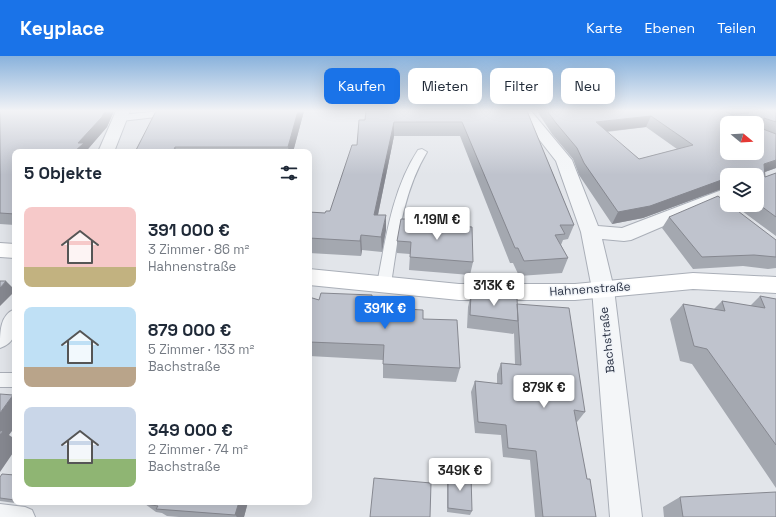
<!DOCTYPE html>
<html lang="de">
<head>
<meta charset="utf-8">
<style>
	body { margin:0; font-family:"Space Grotesk",sans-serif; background:#f2f2f3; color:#1f2937; height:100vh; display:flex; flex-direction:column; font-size:15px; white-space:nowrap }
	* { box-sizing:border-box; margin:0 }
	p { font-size:13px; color:#747a83 }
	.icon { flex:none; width:22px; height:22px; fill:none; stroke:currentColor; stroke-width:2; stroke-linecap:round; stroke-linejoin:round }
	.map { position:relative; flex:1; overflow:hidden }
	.details { position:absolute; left:12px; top:93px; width:300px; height:356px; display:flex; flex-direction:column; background:#fff; border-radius:8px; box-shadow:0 4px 16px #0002 }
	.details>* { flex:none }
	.top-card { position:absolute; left:324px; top:12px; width:380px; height:36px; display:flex; gap:8px }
	.needle { width:26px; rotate:108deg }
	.controls { position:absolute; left:720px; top:60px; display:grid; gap:8px }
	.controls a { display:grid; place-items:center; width:44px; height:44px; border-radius:8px; background:#fff; box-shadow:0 4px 16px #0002; font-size:20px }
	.price { position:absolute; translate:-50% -34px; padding:0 9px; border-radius:4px; background:#fff; color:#222; font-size:13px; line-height:26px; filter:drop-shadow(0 1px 2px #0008) }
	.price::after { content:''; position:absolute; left:50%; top:24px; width:12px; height:9px; margin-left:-6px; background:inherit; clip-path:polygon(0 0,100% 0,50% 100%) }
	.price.on { background:#1a73e8; color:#fff }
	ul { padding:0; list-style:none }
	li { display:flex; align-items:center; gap:12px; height:100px; padding:0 12px }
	li span { display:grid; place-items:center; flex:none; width:112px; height:80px; border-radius:8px; color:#555 }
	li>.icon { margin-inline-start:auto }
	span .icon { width:48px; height:48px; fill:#fffc; stroke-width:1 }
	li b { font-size:17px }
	h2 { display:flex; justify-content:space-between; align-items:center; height:48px; padding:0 12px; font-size:17px }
	.tag { padding:0 14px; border-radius:8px; background:#fff; box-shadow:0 4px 16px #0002; font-size:14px; line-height:36px }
	.tag.on { background:#1a73e8; color:#fff }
	header { display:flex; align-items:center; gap:24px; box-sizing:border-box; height:56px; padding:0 20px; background:#1a73e8; color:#fff }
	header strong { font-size:19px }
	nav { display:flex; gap:22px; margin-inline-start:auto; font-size:14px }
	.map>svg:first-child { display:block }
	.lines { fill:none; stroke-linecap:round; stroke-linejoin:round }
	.lane-casing { stroke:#aaafb8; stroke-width:2 }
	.street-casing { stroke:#aaafb8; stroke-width:2 }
	.secondary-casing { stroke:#aaafb8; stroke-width:2 }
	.lane { fill:#f4f6f8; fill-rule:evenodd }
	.street { fill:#f4f6f8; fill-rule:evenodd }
	.secondary { fill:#fff; fill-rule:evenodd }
	.wall { fill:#a4a8b0; fill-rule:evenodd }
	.shaded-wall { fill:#868890 }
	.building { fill:#bfc3cd; stroke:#868890; fill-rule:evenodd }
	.labels { text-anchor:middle; stroke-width:3; stroke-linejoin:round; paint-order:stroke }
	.street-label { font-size:12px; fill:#293143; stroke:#f1f4f8 }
</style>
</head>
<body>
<header>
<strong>Keyplace</strong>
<nav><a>Karte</a><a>Ebenen</a><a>Teilen</a></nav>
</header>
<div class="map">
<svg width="776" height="461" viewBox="0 0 776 461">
	<rect width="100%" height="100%" fill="#e2e5ea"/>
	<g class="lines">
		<g class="lane-casing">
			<path id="lane" d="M 161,55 L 178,56 L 174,59 L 121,65 L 117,62 L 121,59 Z
				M 422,93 L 427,96 C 403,136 398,182 391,228 L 389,232 L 384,233 L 379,232 L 377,228 C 386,182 392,134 418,94 Z
				M 0,317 L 15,317 L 15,331 L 0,331 Z
				M 0,448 L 25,451 L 32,454 L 35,461 L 0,461 Z"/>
		</g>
		<g class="street-casing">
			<path id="street" d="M 116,55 L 130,55 L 114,96 L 98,96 Z
				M 517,55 L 531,55 L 572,104 L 598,170 L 622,172 L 727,132 L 727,143 L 631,184 L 624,185 L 602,183 L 614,233 L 642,461 L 610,461 L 592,233 L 581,176 L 556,105 Z
				M 15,253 C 15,270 20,285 0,292 C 0,275 0,259 15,253 Z"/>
		</g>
		<g class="secondary-casing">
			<path id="secondary" d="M 0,187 L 15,188 L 15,202 L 0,201 Z
				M 309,213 L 459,228 L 575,228 L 693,217 L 776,221 L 776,237 L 693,233 L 575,244 L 459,244 L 309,229 Z"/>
		</g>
		<use href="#lane" class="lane"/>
		<use href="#street" class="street"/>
		<use href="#secondary" class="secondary"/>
	</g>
	<path class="wall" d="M 0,55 L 114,55 L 107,71 L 88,93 L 15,96 L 15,169 L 0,168 Z
		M 304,55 L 293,96 L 135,96 Z
		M 527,55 L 574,169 L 568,183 L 563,184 L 561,189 L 568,202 L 562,217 L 519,220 L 513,207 L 510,207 L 460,80 L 394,80 L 378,159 L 386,174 L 382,196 L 362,194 L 361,200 L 309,197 L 309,156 L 325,157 L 330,155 L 357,89 L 359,64 Z
		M 537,55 L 776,55 L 776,112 L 765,116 L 765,121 L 776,117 L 776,180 L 734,149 L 757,149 L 757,119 L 727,119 L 727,131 L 643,162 L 612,168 L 579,119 L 573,103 L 552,78 ZM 646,71 L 677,93 L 639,103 L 607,76 Z
		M 669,161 L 776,184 L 776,212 L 768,213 L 743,210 L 693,213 L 662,172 Z
		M 414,167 L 473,206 L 470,219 L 409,214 L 410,198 L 397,197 L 397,185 Z
		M 471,238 L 517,248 L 585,356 L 577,366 L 576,366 L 587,423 L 596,461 L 535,461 L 530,404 L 503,401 L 501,379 L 475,377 L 471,336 L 475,325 L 497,328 L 497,318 L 501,307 L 515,308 L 514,277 L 513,278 L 467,272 L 468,251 Z
		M 760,240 L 776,243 L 776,432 L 692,308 L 680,305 L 670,263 L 683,248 L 714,253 L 722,245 L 750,250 Z
		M 309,241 L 319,244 L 373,251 L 423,263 L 460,312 L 456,326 L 383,322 L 383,304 L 309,300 Z
		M 448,417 L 472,455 L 470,459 L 447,456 L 447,422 Z
		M 15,419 L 15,446 L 32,446 L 30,449 L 0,445 L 0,421 Z
		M 680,441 L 776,461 L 664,461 L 663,451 Z
		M 248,446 L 244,461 L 179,461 L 167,460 L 162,457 L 156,456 L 145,448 Z"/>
	<path class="shaded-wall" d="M 105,55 L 114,55 L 107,71 L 88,93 L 89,96 L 74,96 L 78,87 Z
		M 298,55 L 304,55 L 293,96 L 289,96 L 288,91 Z
		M 651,60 L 646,71 L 592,77 L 596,66 Z
		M 394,66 L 394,80 L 375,173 L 374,159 Z
		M 175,91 L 177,96 L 173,96 Z
		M 776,104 L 776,112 L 756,119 L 764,108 Z
		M 727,122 L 727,131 L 643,162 L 612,168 L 618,156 Z
		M 386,159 L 386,174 L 382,196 L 381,181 Z
		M 361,179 L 362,194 L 361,200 L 360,185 Z
		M 6,225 L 15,234 L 15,235 L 0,250 L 0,232 Z
		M 372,239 L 373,255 L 371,251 Z
		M 13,339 L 15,341 L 15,371 L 9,379 L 15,383 L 15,394 L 0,416 L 0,357 Z
		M 23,446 L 32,446 L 30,449 Z
		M 239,446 L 248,446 L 244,461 L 237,461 L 235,459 Z"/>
	<path class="building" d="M 0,55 L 105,55 L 102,61 L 78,87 L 84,87 L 74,96 L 15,96 L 15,158 L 0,157 Z
		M 156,55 L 298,55 L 288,91 L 175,91 L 173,96 L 135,96 Z
		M 366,55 L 527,55 L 574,169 L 560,169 L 565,178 L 555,179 L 568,202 L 524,205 L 518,192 L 515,192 L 462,66 L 394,66 L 374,159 L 386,159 L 381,181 L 361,179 L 360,185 L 309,182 L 309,156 L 325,157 L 326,155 L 330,155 L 352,89 L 357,89 L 359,64 L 365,64 Z
		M 547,55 L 724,55 L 733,59 L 735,58 L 749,57 L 747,55 L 776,55 L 776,66 L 764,62 L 763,73 L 776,78 L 776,104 L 764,108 L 765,121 L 776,117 L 776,161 L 757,147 L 757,119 L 727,119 L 727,122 L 650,150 L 618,156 L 584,107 L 577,92 L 556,67 ZM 651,60 L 693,89 L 639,103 L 596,66 ZM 727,67 L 757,67 L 757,97 L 727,97 Z
		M 718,140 L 727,147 L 727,149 L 730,149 L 776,184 L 776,201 L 754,199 L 702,201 L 669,161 Z
		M 401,163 L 414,163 L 413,167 L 472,171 L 473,206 L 410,201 L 411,186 L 397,185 Z
		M 0,225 L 6,225 L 0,232 Z
		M 321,237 L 372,239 L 371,251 L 423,254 L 423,263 L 457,264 L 460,312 L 383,308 L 384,289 L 309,286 L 309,241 L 319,244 Z
		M 471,238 L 517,242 L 518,265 L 470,259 Z
		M 760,240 L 776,243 L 776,389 L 707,293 L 694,290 L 683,248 L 725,255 L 722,245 L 765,252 Z
		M 517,248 L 569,252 L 585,356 L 574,354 L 587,423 L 590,423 L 596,461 L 543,461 L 536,395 L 508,392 L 506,369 L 478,366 L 475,325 L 502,328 L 501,307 L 521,309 Z
		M 0,338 L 13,339 L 0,357 Z
		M 0,375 L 3,375 L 0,379 Z
		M 448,417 L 471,419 L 472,455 L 448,452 Z
		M 2,418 L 15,419 L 15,444 L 0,442 L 0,421 Z
		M 374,422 L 431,427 L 430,461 L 370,461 Z
		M 776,436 L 776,461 L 683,461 L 680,441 Z
		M 146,446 L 239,446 L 235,459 L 156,453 L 158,450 L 145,448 Z"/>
	<linearGradient id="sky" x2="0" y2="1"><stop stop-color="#89b2dc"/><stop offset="0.46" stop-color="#f2f3f6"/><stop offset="1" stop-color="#f2f3f6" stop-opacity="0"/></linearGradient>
	<rect width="776" height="119" fill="url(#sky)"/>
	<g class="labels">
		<g class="street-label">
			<text transform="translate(590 233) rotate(-4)" y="4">Hahnenstraße</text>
			<text transform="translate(607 284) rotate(-96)" y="4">Bachstraße</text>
		</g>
	</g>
</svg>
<div class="controls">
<a><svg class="needle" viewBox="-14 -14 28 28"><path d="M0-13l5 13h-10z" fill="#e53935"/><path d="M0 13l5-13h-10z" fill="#747a83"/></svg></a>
<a><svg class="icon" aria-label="layers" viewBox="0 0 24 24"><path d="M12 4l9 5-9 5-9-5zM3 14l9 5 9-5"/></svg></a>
</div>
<b class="price" style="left:437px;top:185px">1.19M €</b>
<b class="price" style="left:494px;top:251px">313K €</b>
<b class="price on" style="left:385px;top:274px">391K €</b>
<b class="price" style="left:544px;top:353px">879K €</b>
<b class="price" style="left:460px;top:436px">349K €</b>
<div class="top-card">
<a class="tag on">Kaufen</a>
<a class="tag">Mieten</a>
<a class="tag">Filter</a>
<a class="tag">Neu</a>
</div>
<section class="details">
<h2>5 Objekte<svg class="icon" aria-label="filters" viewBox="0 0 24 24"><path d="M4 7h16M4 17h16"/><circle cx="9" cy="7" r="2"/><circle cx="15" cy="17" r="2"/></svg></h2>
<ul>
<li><span style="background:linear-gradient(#f6c9c9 75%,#c2b280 0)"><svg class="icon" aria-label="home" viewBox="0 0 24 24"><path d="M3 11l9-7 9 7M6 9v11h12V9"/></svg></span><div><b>391 000 €</b><p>3 Zimmer · 86 m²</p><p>Hahnenstraße</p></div></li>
<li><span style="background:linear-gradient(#bfe0f5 75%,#b9a48a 0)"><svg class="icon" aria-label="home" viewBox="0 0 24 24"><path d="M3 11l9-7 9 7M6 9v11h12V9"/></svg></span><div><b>879 000 €</b><p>5 Zimmer · 133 m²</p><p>Bachstraße</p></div></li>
<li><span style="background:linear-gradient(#c9d6e8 65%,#8fb573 0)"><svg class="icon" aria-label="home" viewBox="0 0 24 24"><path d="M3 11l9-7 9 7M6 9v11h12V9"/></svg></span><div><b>349 000 €</b><p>2 Zimmer · 74 m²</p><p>Bachstraße</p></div></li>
</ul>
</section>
</div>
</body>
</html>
